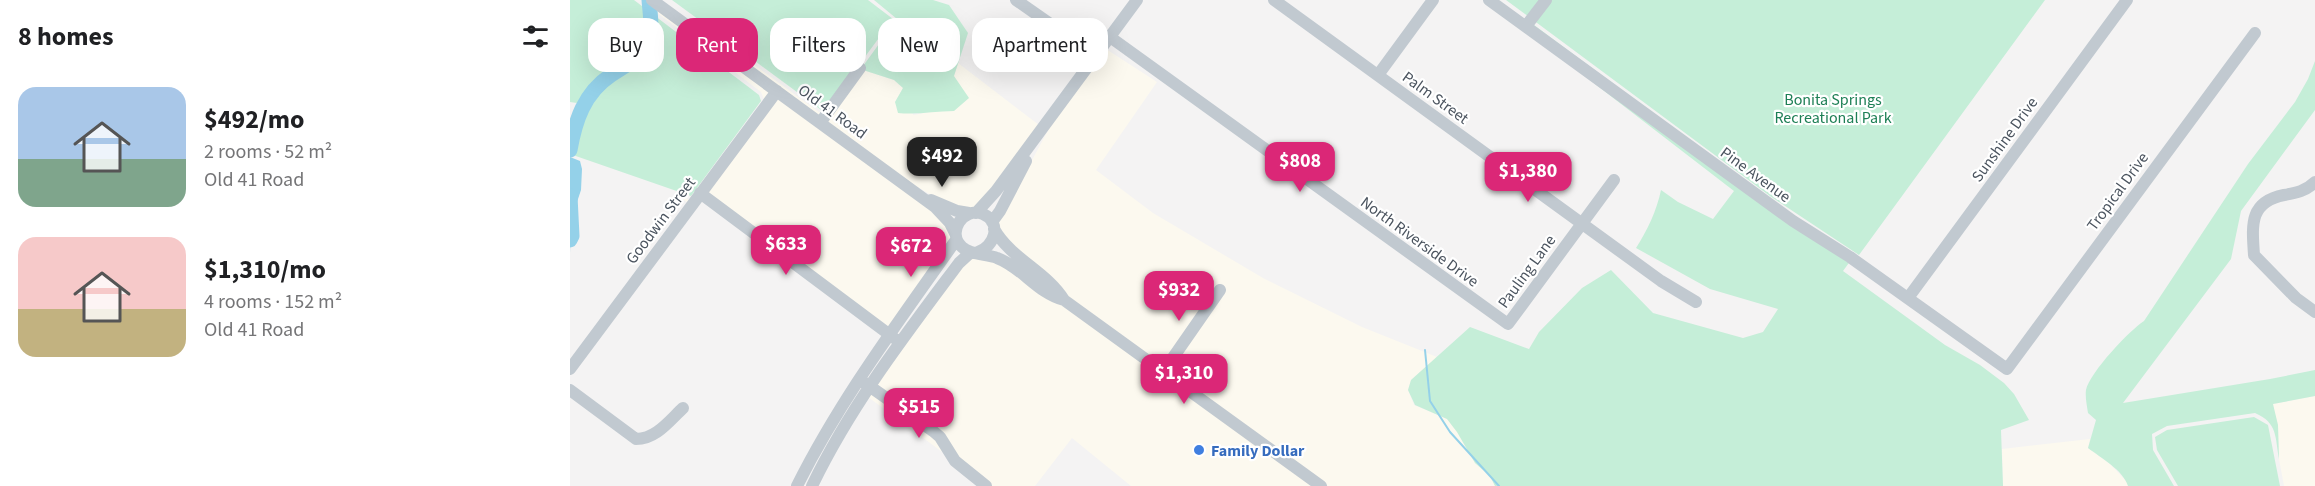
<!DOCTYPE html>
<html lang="en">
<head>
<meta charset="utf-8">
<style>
	body { margin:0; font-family:"Source Sans 3",sans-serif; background:#f2f2f2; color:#202124; height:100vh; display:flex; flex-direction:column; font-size:22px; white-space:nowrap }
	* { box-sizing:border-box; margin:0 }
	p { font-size:20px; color:#757577 }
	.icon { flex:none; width:33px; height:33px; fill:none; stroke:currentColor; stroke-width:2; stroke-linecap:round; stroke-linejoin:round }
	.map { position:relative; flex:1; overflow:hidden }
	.panel { display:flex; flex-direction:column; background:#fff; width:570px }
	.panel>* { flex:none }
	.guide { position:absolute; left:18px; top:18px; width:570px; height:54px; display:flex; gap:12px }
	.price { position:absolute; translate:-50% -51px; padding:0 14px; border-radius:12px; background:#db2777; color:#fff; font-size:20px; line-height:39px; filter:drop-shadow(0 2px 3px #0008) }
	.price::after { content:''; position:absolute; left:50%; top:36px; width:18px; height:14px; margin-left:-9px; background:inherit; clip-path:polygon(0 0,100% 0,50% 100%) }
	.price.current { background:#222; color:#fff }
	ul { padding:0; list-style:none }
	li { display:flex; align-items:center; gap:18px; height:150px; padding:0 18px }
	li span { display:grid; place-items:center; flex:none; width:168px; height:120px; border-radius:18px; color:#555 }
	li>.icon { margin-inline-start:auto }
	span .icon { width:72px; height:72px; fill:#fffc; stroke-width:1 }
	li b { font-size:26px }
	h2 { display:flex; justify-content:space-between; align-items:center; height:72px; padding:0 18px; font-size:26px }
	.pill { padding:0 21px; border-radius:18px; background:#fff; box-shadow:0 6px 24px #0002; font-size:21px; line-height:54px }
	.pill.current { background:#db2777; color:#fff }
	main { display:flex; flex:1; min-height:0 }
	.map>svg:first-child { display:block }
	.commercial { fill:#fcf9ef }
	.green { fill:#c5eed8 }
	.water { fill:#94d1e9 }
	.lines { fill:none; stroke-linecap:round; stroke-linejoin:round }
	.stream { stroke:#94d1e9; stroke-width:2 }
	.river { stroke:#94d1e9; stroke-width:15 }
	.minor { stroke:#c1c9d0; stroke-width:12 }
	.shop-dot { fill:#3f7fe0; stroke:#fff; stroke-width:2 }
	.labels { text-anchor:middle; stroke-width:4.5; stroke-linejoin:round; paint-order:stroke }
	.street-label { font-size:16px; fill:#4b545f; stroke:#fff }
	.park-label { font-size:16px; fill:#1d7f55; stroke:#fff }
	.shop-label { font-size:16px; font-weight:bold; fill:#366cbe; stroke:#fff; text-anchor:start }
</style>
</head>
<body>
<main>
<section class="panel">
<h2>8 homes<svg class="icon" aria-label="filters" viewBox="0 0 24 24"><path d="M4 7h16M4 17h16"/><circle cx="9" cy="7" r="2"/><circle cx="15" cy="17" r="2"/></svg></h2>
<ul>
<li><span style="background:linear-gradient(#a9c7e8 60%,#7fa58c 0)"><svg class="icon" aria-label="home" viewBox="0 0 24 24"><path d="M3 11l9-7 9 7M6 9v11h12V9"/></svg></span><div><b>$492/mo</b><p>2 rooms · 52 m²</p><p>Old 41 Road</p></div></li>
<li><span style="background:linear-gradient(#f6c9c9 60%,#c2b280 0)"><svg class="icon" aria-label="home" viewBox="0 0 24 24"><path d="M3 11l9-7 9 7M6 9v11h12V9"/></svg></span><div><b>$1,310/mo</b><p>4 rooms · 152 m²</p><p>Old 41 Road</p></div></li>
</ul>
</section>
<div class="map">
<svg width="1745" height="486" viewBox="0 0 1745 486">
	<rect width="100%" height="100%" fill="#f4f3f3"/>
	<path class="commercial" d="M 81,5 L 362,211 L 376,225 L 381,237 L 316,331 L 126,196 L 120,204 L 104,194 L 120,200 L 195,102 L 191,92 L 81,8 Z
		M 133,32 L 139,32 L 253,115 L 293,70 L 324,80 L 333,88 L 325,102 L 344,115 L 363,111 L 384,111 L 384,76 L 388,63 L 469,125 L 422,188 L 404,208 L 398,209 L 363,196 L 339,182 Z
		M 536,49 L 587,82 L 526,170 L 583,213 L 693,278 L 792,327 L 867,357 L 841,380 L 838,390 L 844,405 L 877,419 L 887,432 L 905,463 L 920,476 L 925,486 L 758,486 L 499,298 L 436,240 L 428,223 L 481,125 Z
		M 403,257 L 428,262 L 491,303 L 744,486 L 561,486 L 502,438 L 465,486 L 418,486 L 298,397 L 393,266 Z
		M 1745,396 L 1745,486 L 1714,486 L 1709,459 L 1708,425 L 1702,404 Z
		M 1520,439 L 1518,448 L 1540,464 L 1557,482 L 1558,486 L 1433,486 L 1432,449 Z"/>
	<path class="green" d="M 0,0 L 64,0 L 189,95 L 191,101 L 121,196 L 0,154 L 4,125 L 14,104 L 0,102 Z
		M 102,0 L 298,0 L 323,19 L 254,112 Z
		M 304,0 L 363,0 L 379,5 L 398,33 L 384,76 L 399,98 L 384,111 C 365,111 347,115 328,113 L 325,102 L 333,88 L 324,80 L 293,70 L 288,73 L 327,19 Z
		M 936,0 L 1475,0 L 1289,255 L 1200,196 Z
		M 956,19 L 1197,198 L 1284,256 L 1273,271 L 1375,345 L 1410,365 L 1434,383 L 1444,394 L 1459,420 L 1431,430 L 1433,486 L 925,486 L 920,476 L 905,463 L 887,432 L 877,419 L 845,405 L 838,390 L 841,380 L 900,327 L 959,349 L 969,332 L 1012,288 L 1041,270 L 1083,313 L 1173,338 L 1193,332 L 1208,309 L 1140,289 L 1066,248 C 1077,231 1087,210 1091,190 L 1108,202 L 1143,219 L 1164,191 L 951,27 Z
		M 1745,61 L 1745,110 L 1671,211 L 1661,259 L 1553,403 L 1700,379 L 1745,370 L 1745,396 L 1703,404 L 1708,425 L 1709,459 C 1705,437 1708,423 1685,413 L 1597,426 L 1582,434 L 1583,450 L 1604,486 L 1558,486 C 1553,470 1531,458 1518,448 L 1526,420 L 1518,413 C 1517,406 1515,397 1516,390 C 1520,372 1560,330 1574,321 L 1678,164 L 1725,102 L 1738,79 Z
		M 1684,417 L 1698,425 L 1710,486 L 1608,486 L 1587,450 L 1585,437 L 1597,430 Z"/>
	<path class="water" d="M 0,157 L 10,161 L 12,169 L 11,190 L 1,220 L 0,253 Z"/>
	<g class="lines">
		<path class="stream" d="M 855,350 L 860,401 L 880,432 L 929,486"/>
		<path class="river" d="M 0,150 C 5,121 14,93 41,75 C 53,67 69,59 76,46 C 84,33 80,14 79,0
			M 0,196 L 2,236 L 0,240"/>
		<path class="minor" d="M 82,0 L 365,207 L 380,223 L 385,233
			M 446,0 L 526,56
			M 704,0 L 1091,281 L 1126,302
			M 919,0 L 1223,221 L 1280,257 L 1437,369 L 1685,33
			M 956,26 L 976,0
			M 540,37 L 938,324 L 1044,180
			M 808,75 L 863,0
			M 250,123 L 290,68
			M 1745,182 C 1736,191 1726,193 1714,195 C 1679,202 1682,225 1684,255 L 1726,298 L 1745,312
			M 130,193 L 324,338
			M 361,200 L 387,211 L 399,213
			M 406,213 L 426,191 L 567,0
			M 422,222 L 430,211 L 456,161
			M 424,229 C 441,259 476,271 494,300
			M 408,252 C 424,247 433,223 413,214 C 393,206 376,233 392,247 C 400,255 417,254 427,258 C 452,267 467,293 494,300 L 751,486
			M 1338,298 L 1557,0
			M 0,369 L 207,91
			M 593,372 L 650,290
			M 295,383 L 363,431 L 370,437 L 385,461 L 416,486
			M 0,390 L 66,439 C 86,439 99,421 113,408
			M 227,486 C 271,398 330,320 386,240
			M 242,486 C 281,405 336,334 389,263 L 401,252"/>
	</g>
	<circle class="shop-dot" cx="629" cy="450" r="6"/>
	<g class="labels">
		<g class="street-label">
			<text transform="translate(866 97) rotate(36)" y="6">Palm Street</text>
			<text transform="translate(263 111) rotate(36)" y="6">Old 41 Road</text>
			<text transform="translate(1434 139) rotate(-54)" y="6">Sunshine Drive</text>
			<text transform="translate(1186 174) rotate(36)" y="6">Pine Avenue</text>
			<text transform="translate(1547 191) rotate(-54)" y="6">Tropical Drive</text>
			<text transform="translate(90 220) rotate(-53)" y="6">Goodwin Street</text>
			<text transform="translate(850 241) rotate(36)" y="6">North Riverside Drive</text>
			<text transform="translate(956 271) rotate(-54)" y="6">Pauling Lane</text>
		</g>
		<g class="park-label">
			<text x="1263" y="105">Bonita Springs<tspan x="1263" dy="18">Recreational Park</tspan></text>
		</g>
		<g class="shop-label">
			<text x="641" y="456">Family Dollar</text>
		</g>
	</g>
</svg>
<b class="price current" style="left:372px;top:188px">$492</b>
<b class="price" style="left:730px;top:193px">$808</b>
<b class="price" style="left:958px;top:203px">$1,380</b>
<b class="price" style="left:216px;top:276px">$633</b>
<b class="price" style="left:341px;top:278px">$672</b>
<b class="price" style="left:609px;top:322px">$932</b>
<b class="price" style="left:614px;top:405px">$1,310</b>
<b class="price" style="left:349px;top:439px">$515</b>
<div class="guide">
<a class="pill">Buy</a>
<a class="pill current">Rent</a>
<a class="pill">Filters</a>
<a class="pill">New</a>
<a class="pill">Apartment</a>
</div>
</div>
</main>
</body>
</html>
